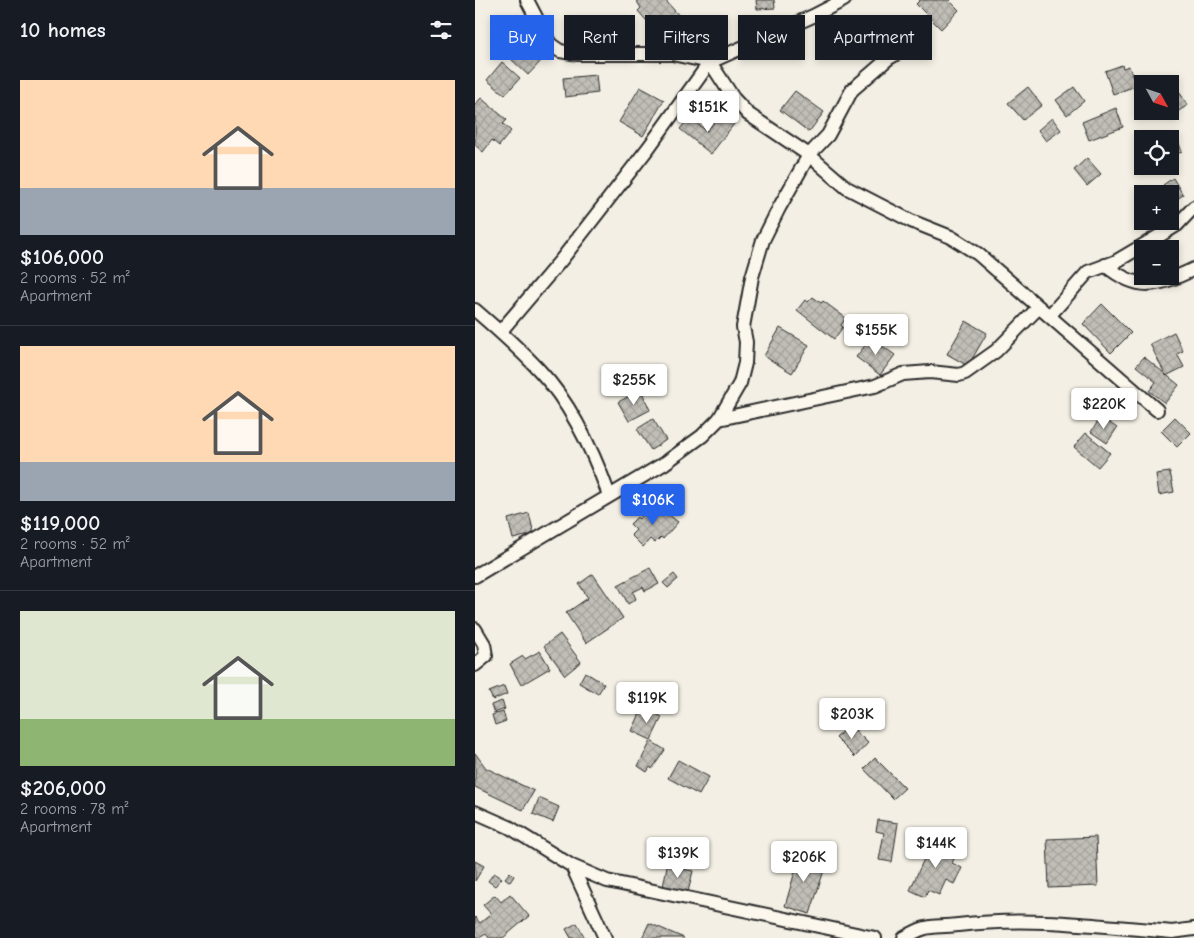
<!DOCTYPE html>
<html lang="en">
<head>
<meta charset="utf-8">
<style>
	body { margin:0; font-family:"Comic Neue",sans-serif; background:#20242c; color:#f1f3f6; height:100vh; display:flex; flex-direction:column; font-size:19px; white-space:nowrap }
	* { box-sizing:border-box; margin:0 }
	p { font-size:16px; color:#9ea1a6 }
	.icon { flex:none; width:28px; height:28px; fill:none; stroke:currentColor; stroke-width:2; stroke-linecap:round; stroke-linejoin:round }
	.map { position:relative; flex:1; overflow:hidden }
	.details { display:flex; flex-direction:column; background:#171b24; width:475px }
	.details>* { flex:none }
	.hud { position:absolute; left:15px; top:15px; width:475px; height:45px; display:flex; gap:10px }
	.needle { width:32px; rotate:130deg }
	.buttons { position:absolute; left:659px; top:75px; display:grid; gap:10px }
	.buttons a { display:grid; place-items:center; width:45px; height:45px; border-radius:0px; background:#171b24; box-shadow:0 2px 8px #0003; font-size:25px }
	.price { position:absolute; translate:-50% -42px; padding:0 11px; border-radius:5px; background:#fff; color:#222; font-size:16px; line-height:32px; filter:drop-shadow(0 1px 2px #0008) }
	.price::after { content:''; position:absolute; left:50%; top:30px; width:15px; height:11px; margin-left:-8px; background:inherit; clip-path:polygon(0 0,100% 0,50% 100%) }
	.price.current { background:#2563eb; color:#fff }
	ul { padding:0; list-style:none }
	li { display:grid; align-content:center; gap:10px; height:265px; padding:0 20px }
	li+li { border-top:1px solid #363941 }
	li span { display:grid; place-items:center; height:155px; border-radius:0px; color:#555 }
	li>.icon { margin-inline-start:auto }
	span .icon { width:90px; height:90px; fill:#fffc; stroke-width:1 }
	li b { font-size:21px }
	h2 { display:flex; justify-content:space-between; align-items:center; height:60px; padding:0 20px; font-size:21px }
	.pill { padding:0 18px; border-radius:0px; background:#171b24; box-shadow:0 2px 8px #0003; font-size:18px; line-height:45px }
	.pill.current { background:#2563eb; color:#fff }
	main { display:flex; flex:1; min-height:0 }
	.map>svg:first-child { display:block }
	.building { fill:url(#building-cross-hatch); stroke:#2b2b2b }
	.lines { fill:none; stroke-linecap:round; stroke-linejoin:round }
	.minor-casing { stroke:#2b2b2b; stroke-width:16 }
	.minor { stroke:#fbf7ec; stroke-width:12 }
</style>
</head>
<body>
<main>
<section class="details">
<h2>10 homes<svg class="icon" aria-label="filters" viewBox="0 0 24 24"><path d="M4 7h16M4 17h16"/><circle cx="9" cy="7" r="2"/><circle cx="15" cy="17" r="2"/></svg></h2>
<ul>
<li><span style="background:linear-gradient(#ffd9b3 70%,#9aa5b1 0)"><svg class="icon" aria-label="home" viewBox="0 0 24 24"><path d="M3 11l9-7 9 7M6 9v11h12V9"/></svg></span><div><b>$106,000</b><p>2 rooms · 52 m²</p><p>Apartment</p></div></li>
<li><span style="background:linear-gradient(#ffd9b3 75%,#9aa5b1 0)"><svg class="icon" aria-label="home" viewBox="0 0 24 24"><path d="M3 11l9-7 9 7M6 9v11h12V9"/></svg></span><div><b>$119,000</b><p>2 rooms · 52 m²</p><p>Apartment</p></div></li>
<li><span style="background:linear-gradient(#dfe7d0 70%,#8fb573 0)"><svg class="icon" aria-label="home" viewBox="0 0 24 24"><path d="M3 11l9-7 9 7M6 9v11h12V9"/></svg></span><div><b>$206,000</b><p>2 rooms · 78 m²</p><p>Apartment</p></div></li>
</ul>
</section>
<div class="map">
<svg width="719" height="938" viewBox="0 0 719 938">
	<defs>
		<pattern id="building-cross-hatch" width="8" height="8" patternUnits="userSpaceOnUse" patternTransform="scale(1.25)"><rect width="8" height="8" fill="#c0beb6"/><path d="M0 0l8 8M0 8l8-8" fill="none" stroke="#a5a39d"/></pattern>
	</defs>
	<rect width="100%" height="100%" fill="#f3efe4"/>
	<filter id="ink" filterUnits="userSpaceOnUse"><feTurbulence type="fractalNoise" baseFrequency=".02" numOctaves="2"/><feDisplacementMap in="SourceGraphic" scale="10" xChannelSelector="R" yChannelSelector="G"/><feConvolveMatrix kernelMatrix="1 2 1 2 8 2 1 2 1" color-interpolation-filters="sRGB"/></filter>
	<g filter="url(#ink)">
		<path class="building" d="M 161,0 L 190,0 L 207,19 L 186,37 L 163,11 L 166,8 Z
			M 281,0 L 299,0 L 300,8 L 282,9 Z
			M 445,0 L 474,0 L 484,10 L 466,29 L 441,4 Z
			M 50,46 L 66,61 L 53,75 L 37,60 Z
			M 27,62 L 45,78 L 30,95 L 12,80 Z
			M 647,65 L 648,68 L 654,66 L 661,86 L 638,94 L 630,71 Z
			M 121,75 L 123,93 L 90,97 L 88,78 Z
			M 165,87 L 189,100 L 168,136 L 144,122 Z
			M 553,87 L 567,105 L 548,120 L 533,103 Z
			M 599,87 L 609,101 L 592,115 L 581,100 Z
			M 702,89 L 713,105 L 702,112 L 695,100 L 695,94 Z
			M 320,91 L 349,112 L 334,132 L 305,110 Z
			M 6,98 L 32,120 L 28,124 L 36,131 L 24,146 L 17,140 L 8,152 L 0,145 L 0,105 Z
			M 641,108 L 648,127 L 614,140 L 607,122 Z
			M 246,114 L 259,124 L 236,154 L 205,129 L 214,118 L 232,131 Z
			M 577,118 L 586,130 L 571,141 L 563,130 Z
			M 701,135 L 707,152 L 695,156 L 695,139 L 692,139 Z
			M 612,158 L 626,174 L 612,186 L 599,170 Z
			M 698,178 L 708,195 L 699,201 L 688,185 Z
			M 338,297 L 346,303 L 348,301 L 371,318 L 366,325 L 368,327 L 359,339 L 322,310 L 330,300 L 333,302 Z
			M 627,304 L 656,333 L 636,353 L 608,324 Z
			M 491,321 L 512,333 L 493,366 L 472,354 Z
			M 305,328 L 334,345 L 317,373 L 289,356 Z
			M 699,332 L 708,351 L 702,354 L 709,367 L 691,376 L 675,344 Z
			M 396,338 L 420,355 L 405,375 L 381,357 Z
			M 669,357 L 704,385 L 690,403 L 674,391 L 681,382 L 661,366 Z
			M 166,390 L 175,410 L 154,421 L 143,402 Z
			M 626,417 L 642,428 L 632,443 L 616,432 Z
			M 700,417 L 716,433 L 702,447 L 686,431 Z
			M 178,419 L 191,440 L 176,450 L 162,429 Z
			M 611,433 L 635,453 L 623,467 L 599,447 Z
			M 695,472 L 699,492 L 684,495 L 681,474 Z
			M 179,503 L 203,522 L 188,539 L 186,537 L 180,543 L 175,539 L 168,547 L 156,535 L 161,530 L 155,524 L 162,517 L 164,519 L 168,514 L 171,516 L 173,513 L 171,511 Z
			M 54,513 L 59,534 L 38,539 L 33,519 Z
			M 175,568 L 184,584 L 170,591 L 168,587 L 158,592 L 161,599 L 153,604 L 143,585 Z
			M 118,574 L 148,618 L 111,643 L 91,613 L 113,598 L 104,584 Z
			M 199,574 L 203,579 L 193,588 L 188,583 Z
			M 85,634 L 106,662 L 90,675 L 69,646 Z
			M 65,651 L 75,668 L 46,685 L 35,664 L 48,656 L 50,659 Z
			M 110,672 L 129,684 L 123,694 L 104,683 Z
			M 29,686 L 32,694 L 18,700 L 14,692 Z
			M 27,701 L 30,709 L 19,713 L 16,705 Z
			M 168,707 L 187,717 L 176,740 L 157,731 Z
			M 28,712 L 31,721 L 20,725 L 17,715 Z
			M 374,724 L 393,743 L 380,757 L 361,738 Z
			M 176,741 L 190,750 L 177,769 L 175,767 L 172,772 L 163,766 Z
			M 0,753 L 11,768 L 59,791 L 48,810 L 0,787 Z
			M 400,758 L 430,788 L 418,799 L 389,769 Z
			M 203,760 L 234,777 L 224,795 L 193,778 Z
			M 64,798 L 84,807 L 78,822 L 58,814 Z
			M 403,820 L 423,823 L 417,862 L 404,860 L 409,833 L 401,831 Z
			M 621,837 L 623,886 L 574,888 L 572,839 Z
			M 458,839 L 483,850 L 477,863 L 487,868 L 479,884 L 471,880 L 464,895 L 453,890 L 450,897 L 435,890 Z
			M 315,853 L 351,864 L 335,914 L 310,906 L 321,868 L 311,865 Z
			M 0,861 L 9,866 L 0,881 Z
			M 192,866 L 218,871 L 213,892 L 188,887 Z
			M 35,872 L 39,876 L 35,882 L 30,878 Z
			M 19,873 L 27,878 L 20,886 L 13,881 Z
			M 35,894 L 54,916 L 28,938 L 14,938 L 11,934 L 4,938 L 0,934 L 0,917 L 5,923 L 16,914 L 8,905 L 20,895 L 26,902 Z
			M 102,923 L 110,938 L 96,938 L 91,929 Z
			M 174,923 L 209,938 L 167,938 Z"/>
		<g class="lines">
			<g class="minor-casing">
				<path id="minor" d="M 52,0 L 75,44 L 85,51 L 103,54 L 197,54 L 235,62 L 259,99 L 273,114 L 334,155 L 372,188 L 436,221 L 476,237 L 503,254 L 682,410
					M 630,265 C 663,292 682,287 719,269
					M 0,310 C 22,329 45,349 65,371 C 97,405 118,451 134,495
					M 575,315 L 613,272 L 640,262 L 684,236 L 702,225 L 719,207
					M 25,332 L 87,259 L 174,147 L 235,62 L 338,16 L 369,0
					M 244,419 L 400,386 L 428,374 L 455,372 L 484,375 L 490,373 L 521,351 L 564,307
					M 0,576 L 190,463 L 227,436 L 244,419 L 265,383 L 270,363 L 271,342 L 268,327 L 277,277 L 288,240 L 304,208 L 334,155 L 353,135 L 377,90 L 414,58 L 446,40
					M 0,629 L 9,644 L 11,656 L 0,665
					M 0,812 L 34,827 L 97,866 L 132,881 L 400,938
					M 97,866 L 130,938
					M 429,938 C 454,923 456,928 483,925 C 555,916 625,926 697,932 L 719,929"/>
			</g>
			<use href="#minor" class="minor"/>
		</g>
	</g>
</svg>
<div class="buttons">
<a><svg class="needle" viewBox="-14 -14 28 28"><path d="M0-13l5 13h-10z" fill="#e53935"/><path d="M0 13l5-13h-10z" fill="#9ea1a6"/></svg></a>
<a><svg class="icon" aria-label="locate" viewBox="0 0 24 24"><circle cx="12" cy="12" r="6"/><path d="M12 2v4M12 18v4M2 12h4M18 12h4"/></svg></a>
<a>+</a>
<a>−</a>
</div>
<b class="price" style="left:233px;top:133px">$151K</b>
<b class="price" style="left:401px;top:356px">$155K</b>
<b class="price" style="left:159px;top:406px">$255K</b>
<b class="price" style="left:629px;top:430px">$220K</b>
<b class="price current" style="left:178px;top:526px">$106K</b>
<b class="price" style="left:172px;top:724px">$119K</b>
<b class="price" style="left:377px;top:740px">$203K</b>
<b class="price" style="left:461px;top:869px">$144K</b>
<b class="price" style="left:203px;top:879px">$139K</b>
<b class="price" style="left:329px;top:883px">$206K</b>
<div class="hud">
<a class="pill current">Buy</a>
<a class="pill">Rent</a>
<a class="pill">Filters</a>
<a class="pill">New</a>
<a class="pill">Apartment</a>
</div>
</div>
</main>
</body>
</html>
